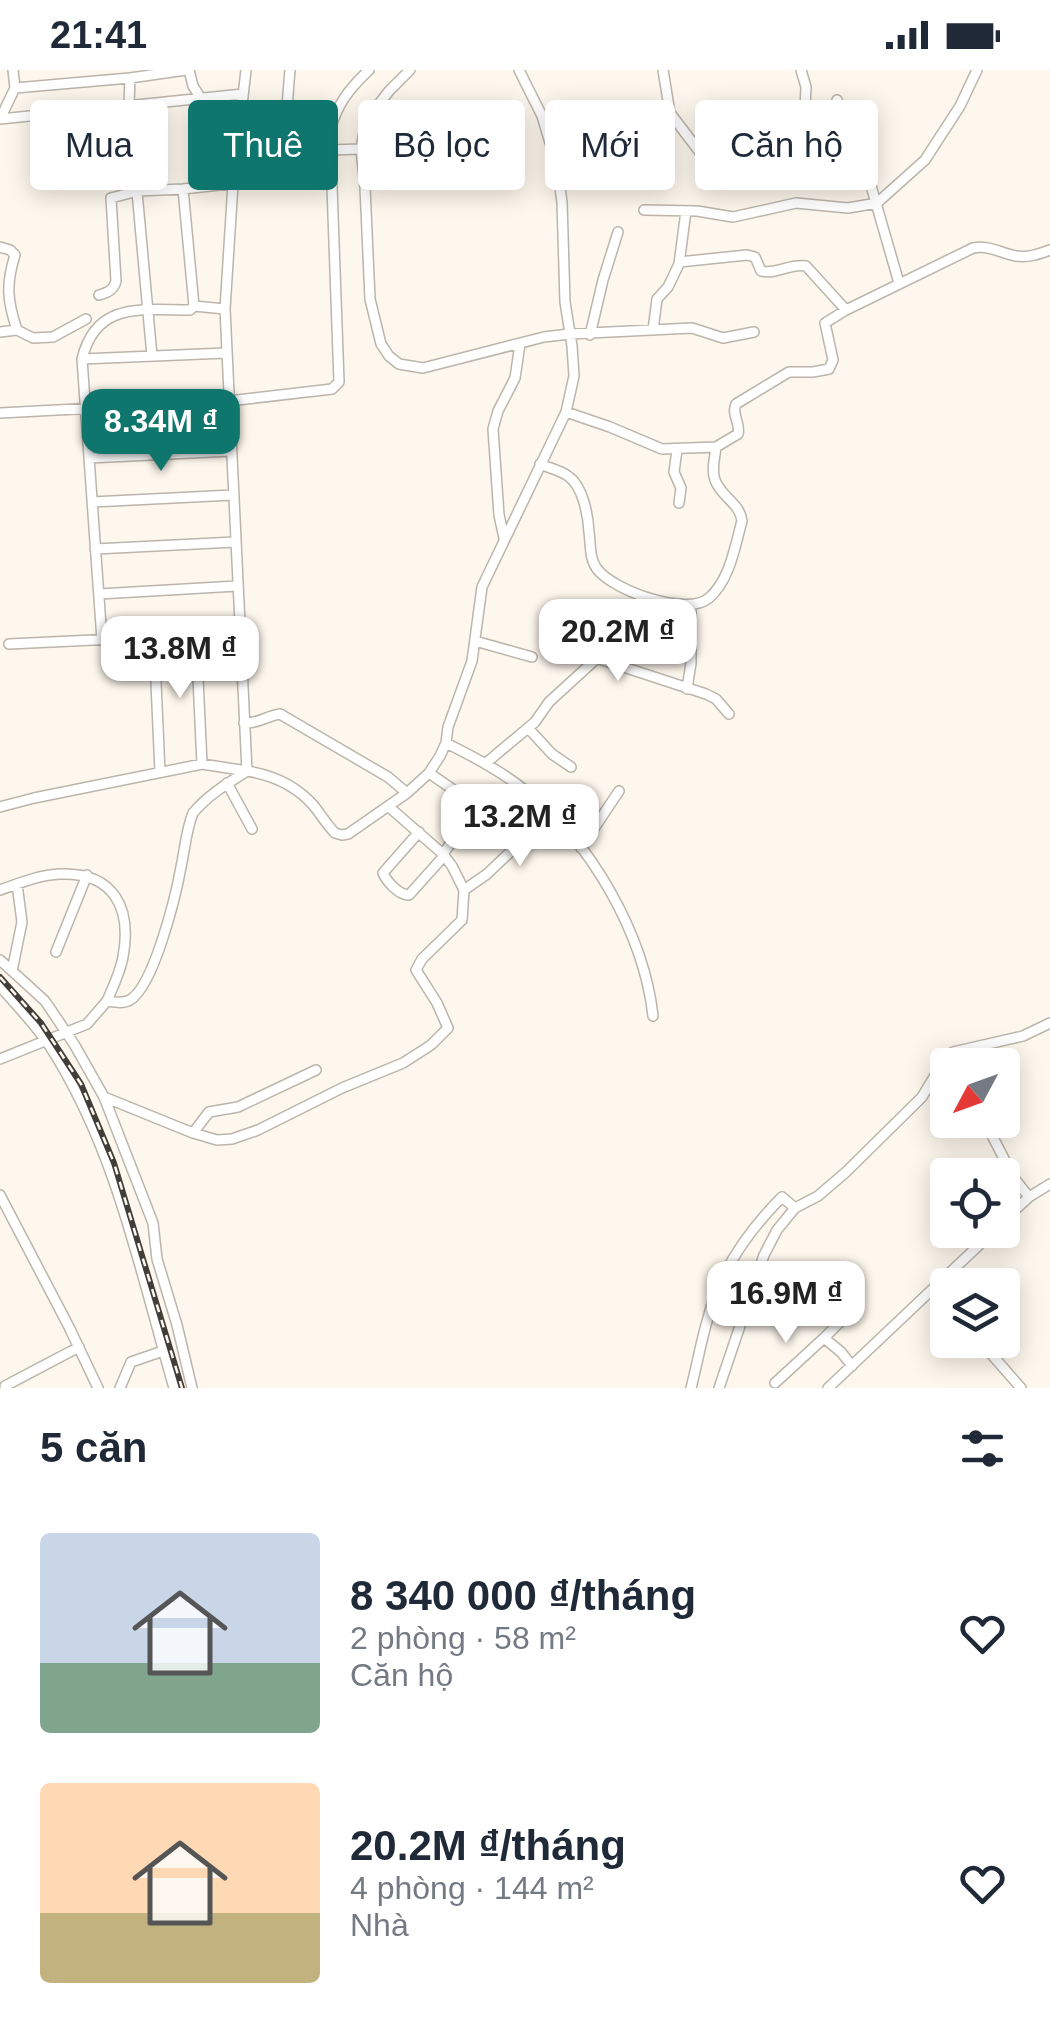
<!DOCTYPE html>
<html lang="vi">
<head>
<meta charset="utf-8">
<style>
	body { margin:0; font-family:Arial,sans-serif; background:#f2f2f3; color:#1f2937; height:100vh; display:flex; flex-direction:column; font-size:38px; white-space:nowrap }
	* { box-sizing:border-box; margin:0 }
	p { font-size:32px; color:#747a83 }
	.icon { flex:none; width:55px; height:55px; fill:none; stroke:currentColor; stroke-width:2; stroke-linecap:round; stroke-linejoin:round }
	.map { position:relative; height:1318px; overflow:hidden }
	.side { display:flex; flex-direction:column; background:#fff; flex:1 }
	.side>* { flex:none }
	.top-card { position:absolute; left:30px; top:30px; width:990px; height:90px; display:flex; gap:20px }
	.needle { width:65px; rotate:229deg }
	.tools { position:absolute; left:930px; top:978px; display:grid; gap:20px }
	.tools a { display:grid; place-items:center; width:90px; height:90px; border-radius:10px; background:#fff; box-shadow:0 5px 25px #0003; font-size:50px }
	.price { position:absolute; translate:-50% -85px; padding:0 22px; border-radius:20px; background:#fff; color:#222; font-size:32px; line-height:65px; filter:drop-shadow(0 2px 5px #0008) }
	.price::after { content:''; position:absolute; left:50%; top:60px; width:30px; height:22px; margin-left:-15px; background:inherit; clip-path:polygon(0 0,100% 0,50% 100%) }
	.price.selected { background:#0f766e; color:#fff }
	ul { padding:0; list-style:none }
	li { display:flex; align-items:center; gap:30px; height:250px; padding:0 40px }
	li span { display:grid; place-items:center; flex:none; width:280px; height:200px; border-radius:10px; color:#555 }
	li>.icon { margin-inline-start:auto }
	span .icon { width:120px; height:120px; fill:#fffc; stroke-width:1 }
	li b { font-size:42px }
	h2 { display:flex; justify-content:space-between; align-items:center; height:120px; padding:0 40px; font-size:42px }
	.tag { padding:0 35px; border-radius:10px; background:#fff; box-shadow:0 5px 25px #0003; font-size:35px; line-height:90px }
	.tag.selected { background:#0f766e; color:#fff }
	.status { display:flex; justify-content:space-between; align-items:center; height:70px; padding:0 50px; background:#fff; direction:ltr }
	.status svg { height:28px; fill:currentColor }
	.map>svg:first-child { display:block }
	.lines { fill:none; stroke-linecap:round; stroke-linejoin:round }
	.minor-casing { stroke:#bbb5ab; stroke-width:12 }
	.minor { stroke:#fff; stroke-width:9 }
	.rail-casing { stroke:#413e3a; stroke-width:6 }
	.rail { stroke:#fef7ed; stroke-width:2.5; stroke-dasharray:8; stroke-linecap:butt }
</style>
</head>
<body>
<div class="status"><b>21:41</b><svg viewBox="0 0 49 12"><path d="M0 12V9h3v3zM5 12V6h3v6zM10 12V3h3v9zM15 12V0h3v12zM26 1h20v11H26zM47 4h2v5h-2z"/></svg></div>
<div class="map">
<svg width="1050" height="1318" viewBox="0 0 1050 1318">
	<rect width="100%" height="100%" fill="#fef7ed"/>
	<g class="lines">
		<g class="minor-casing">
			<path id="minor" d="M 13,0 L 15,18
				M 189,0 L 193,16 L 200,27
				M 410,0 L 389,21 L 372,43 L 365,56 L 361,79 L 365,117 L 370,229 L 381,274 L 389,286 L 399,294 L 423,298 L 544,267 L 569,264 L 692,258 L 723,268 L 754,262
				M 663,0 L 670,43 L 702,85 L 706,101
				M 801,0 L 806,17 L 805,37 L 820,65 L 848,54
				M 130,8 L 129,34 L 152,286
				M 837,30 L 861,81 L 899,213
				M 0,49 L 243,24
				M 0,49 L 15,18 L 130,8 L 186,0
				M 283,77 L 329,80 L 361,79
				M 183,119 L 194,236
				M 644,140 L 697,141 L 733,147 L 796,133 L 848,138 L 877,133 L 925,90 L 960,36 L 977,0
				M 0,177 L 10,180 L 15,185 C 6,214 7,230 17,260
				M 679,192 L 747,185 L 755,187 L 761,201 C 776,205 790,193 806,196 L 846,240
				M 99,225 C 107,223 114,220 116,211 L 111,128 L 138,121 L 183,119 L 256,111 C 264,110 273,108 277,100 C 285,87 288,19 290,0
				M 653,260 L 657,229 L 668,217 L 679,194 L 686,141
				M 0,262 L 17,260 L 33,268 L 53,267 L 86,249
				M 590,265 L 603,210 L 618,162
				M 82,289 L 226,283
				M 566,342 L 610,357 L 662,379 L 716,377 L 738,364 C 741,353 731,345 736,334 L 789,302 L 813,302 L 829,299 L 833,290 L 825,253 L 846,240 L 973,178 C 990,175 1000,183 1016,186 C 1028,188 1039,184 1050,180
				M 0,343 L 229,331 L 332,319 L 339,312 L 330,61 C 337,34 349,19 369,0
				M 677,380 L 674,402 L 681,418 L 679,433
				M 89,388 L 231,381
				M 540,394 C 549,398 560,400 568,406 C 583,416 588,445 589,462 C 591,475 589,488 597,499 C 614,521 687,547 709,528 C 730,510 735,476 742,451 C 740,433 721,427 715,410 C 711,400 715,388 716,377
				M 92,432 L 233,425
				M 504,468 L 499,445 L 493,359 L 498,341 L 515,308 L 520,274
				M 95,479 L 235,472
				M 99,524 L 237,516
				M 196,566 L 202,694
				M 154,568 L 160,702
				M 102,570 L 82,289 C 96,231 142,240 190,240 L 194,236 L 225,239
				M 475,571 L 532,587
				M 9,574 L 241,563
				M 687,619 L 691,593 L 691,535
				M 244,653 C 258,654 266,646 280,644 L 388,707 L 407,723
				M 528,658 L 552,684 L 571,697
				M 446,673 C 474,687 501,701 526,721 C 591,771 644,865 653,946
				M 486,693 L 535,652 L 549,632 L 595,590 L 599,589 L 706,624 L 716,629 L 729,644
				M 429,703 L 477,736 L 521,772
				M 227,713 L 252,759
				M 0,737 L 34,728 L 202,694 L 247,701 L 225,239 L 233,114 L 246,0
				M 419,762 L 383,803 C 387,812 399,825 409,825 L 444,786
				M 581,778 L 619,721
				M 443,784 L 477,736
				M 0,820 C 20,813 39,805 60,804 C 114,802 132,838 123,887 C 120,903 113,917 107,931
				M 464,820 L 487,804 L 550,744
				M 56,882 L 87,805
				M 0,890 L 45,931 L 74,974 L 104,1027 L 153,1153 L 157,1189 L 177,1255 L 192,1318
				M 12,901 L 22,852 L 17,814
				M 0,916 C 16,935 35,954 49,975 C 116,1078 140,1201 174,1318
				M 963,980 L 969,995
				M 0,989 L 87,954 L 107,931 C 114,932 123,934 130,930 C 154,916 176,825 181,797 C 185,779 186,760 193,743 C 208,725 228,713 247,701 C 272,705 297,716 314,736 C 321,745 327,755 335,763 L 342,765 L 348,764 L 407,723 L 429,703 L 440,686 L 446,673 L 448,657 L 472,591 L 482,517 L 566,342 L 574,306 L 572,276 L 565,232 L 562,132 L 557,96 L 542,46 L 519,0
				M 104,1027 L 193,1063 L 217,1070 L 232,1069 L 258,1060 L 342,1018 L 403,993 L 431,975 L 448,958 L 437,933 L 416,900 L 422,889 L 462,850 L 464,820 L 452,796 L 443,784 L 389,737
				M 984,1050 L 1014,1108 L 1029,1127
				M 193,1063 L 209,1042 L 238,1037 L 316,1000
				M 0,1125 L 69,1257 L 98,1318
				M 1002,1152 L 1029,1127 L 1050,1114
				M 934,1219 L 948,1234
				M 979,1270 L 1021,1318
				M 852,1296 L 841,1282 L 824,1268 L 853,1239
				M 775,1313 L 824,1268
				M 5,1316 L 79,1277
				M 120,1318 L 131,1292 L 163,1281
				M 691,1318 C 697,1295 701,1271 708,1248 C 720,1201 748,1161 782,1127 L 795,1138
				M 719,1318 L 764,1185 L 777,1160 L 795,1138 L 818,1126 L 846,1102 L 922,1027 L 940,997 L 953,982 L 1023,966 L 1050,953
				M 828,1318 L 995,1160"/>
		</g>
		<use href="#minor" class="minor"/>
		<g class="rail-casing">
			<path id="rail" d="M 0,907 L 41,953 L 81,1014 L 114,1093 L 182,1318"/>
		</g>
		<use href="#rail" class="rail"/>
	</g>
</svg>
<div class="tools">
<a><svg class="needle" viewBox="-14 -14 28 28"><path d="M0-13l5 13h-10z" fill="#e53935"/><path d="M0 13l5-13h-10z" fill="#747a83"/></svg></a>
<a><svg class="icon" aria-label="locate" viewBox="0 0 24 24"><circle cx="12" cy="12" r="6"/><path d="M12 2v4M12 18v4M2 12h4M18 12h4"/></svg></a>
<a><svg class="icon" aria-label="layers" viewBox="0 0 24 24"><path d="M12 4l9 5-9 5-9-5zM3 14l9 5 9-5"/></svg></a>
</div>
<b class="price selected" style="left:161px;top:404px">8.34M ₫</b>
<b class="price" style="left:618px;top:614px">20.2M ₫</b>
<b class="price" style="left:180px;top:631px">13.8M ₫</b>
<b class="price" style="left:520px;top:799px">13.2M ₫</b>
<b class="price" style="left:786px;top:1276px">16.9M ₫</b>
<div class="top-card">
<a class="tag">Mua</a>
<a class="tag selected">Thuê</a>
<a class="tag">Bộ lọc</a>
<a class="tag">Mới</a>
<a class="tag">Căn hộ</a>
</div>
</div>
<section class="side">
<h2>5 căn<svg class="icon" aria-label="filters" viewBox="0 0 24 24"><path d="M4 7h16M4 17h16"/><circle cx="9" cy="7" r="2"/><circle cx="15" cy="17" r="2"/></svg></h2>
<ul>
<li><span style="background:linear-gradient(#c9d6e8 65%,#7fa58c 0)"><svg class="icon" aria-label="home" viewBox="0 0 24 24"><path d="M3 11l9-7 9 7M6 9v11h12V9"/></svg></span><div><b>8 340 000 ₫/tháng</b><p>2 phòng · 58 m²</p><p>Căn hộ</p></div><svg class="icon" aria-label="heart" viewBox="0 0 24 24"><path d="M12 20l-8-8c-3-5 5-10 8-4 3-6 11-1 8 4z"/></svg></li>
<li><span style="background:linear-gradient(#ffd9b3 65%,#c2b280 0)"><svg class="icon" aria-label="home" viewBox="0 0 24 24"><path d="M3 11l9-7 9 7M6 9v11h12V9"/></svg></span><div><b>20.2M ₫/tháng</b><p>4 phòng · 144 m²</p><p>Nhà</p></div><svg class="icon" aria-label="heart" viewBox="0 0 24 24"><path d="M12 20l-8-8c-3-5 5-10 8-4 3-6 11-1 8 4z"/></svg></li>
</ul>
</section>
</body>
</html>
